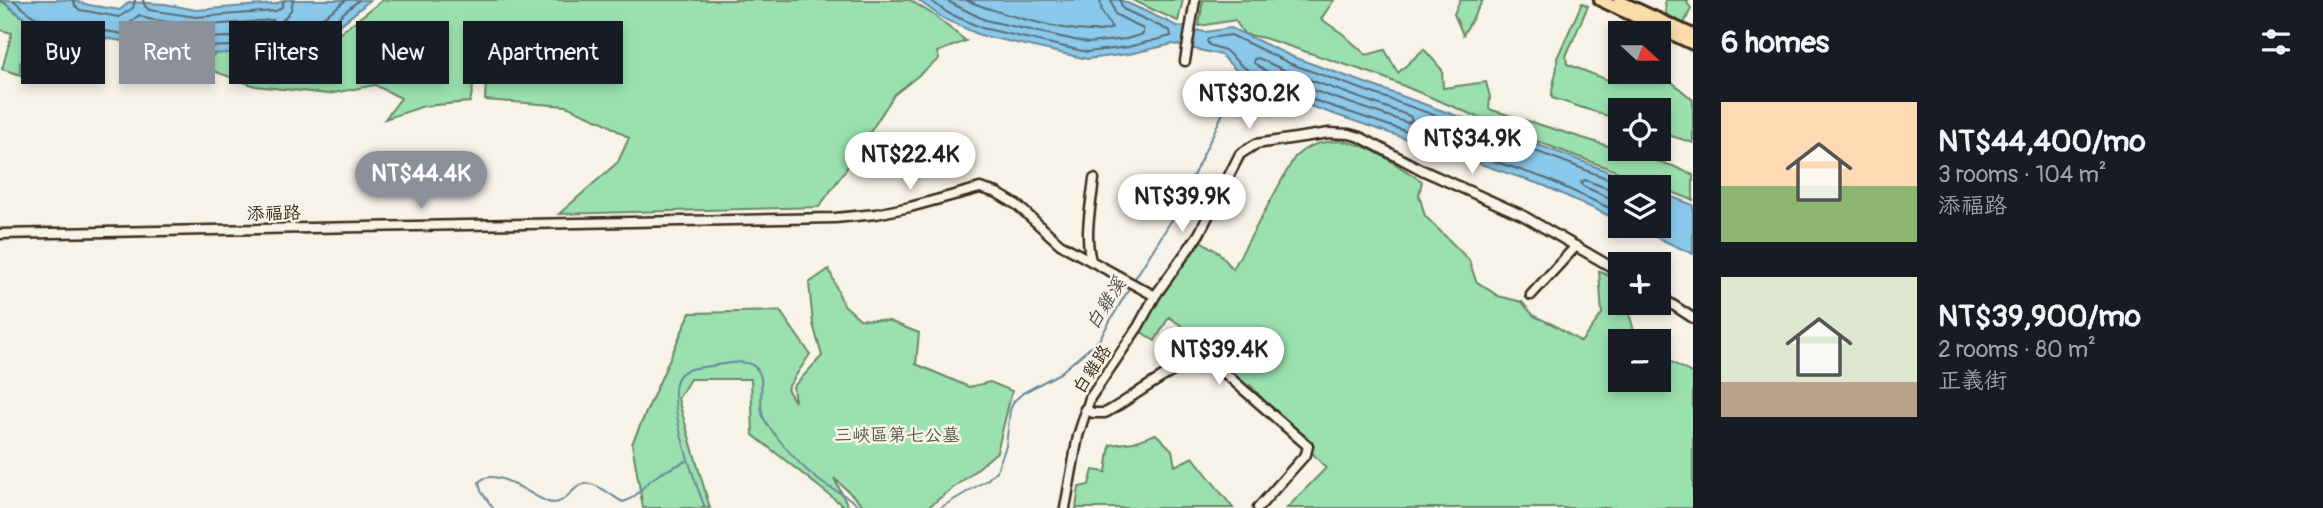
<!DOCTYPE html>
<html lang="en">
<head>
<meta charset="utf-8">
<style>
	body { margin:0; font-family:Pangolin,"LXGW WenKai TC",sans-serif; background:#242831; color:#f1f3f6; height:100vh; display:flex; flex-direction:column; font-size:26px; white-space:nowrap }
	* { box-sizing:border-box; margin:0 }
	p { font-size:23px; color:#9ea1a6 }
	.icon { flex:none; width:38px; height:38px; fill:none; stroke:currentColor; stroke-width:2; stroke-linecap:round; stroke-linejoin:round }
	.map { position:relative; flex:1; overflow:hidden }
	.side { display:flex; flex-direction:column; background:#171b24; width:630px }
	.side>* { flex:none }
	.banner { position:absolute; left:21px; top:21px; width:665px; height:63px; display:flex; gap:14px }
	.needle { width:46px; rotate:111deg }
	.controls { position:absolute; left:1608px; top:21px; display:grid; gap:14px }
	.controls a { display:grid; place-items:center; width:63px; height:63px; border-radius:0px; background:#171b24; box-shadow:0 4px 10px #0003; font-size:35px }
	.price { position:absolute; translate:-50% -60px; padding:0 16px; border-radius:24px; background:#fff; color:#222; font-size:23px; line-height:46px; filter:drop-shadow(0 2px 4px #0008) }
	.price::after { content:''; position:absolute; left:50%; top:42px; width:21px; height:16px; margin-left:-10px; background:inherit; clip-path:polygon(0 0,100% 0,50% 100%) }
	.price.active { background:#8c9099; color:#fff }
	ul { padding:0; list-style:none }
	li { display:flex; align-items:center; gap:21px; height:175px; padding:0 28px }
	li span { display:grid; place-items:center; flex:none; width:196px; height:140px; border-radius:0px; color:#555 }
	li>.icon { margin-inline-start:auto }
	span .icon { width:84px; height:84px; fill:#fffc; stroke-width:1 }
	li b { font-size:30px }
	h2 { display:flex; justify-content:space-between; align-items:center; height:84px; padding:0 28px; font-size:30px }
	.tag { padding:0 24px; border-radius:0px; background:#171b24; box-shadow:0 4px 10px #0003; font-size:24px; line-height:63px }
	.tag.active { background:#8c9099; color:#fff }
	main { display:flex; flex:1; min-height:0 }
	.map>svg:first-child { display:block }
	.green { fill:#9ae1af; stroke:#6a8666; stroke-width:2 }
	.water { fill:#8ac9eb; stroke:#6a8999; stroke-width:2 }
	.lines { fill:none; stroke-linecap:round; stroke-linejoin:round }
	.shore { stroke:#5b6a70; stroke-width:2 }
	.stream { stroke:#6a8999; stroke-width:2 }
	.minor-casing { stroke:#3b2a1e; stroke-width:13 }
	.major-casing { stroke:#3b2a1e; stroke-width:16 }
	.minor { stroke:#f7f3e8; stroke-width:8 }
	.major { stroke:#faddab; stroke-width:10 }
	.labels { text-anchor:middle; stroke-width:5; stroke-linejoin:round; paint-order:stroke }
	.street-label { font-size:18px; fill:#3b2a1e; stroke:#f7f3e8 }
	.park-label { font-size:18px; fill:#535842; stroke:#f7f3e8 }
	.water-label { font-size:19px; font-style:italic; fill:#4f5251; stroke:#f7f3e8 }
</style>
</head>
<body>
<main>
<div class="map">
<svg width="1693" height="508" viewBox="0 0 1693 508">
	<rect width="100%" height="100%" fill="#f7f3e8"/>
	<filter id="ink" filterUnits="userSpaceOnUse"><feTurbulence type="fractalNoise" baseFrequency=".0143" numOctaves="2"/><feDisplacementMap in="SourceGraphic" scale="14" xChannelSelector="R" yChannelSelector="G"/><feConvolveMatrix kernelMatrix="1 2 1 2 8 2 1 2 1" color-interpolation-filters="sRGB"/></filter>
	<g filter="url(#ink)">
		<path class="green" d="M 0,0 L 30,23 L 91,36 L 101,48 L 88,77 L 70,70 L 72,59 L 41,49 L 32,58 L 24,57 L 20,64 L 21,75 L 2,69 L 12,33 L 0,30 Z
			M 383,0 L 910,0 L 932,14 L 966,41 L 937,52 L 939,59 L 894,95 L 849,165 L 819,207 L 559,214 L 618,162 L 629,138 L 603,122 L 566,106 L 485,100 L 486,81 L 500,65 L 527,73 L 540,53 L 565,60 L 563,36 L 481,50 L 470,102 L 424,106 L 385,119 L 401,98 L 375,85 L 328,94 L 255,86 L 194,64 L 222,51 L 261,56 L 324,45 Z
			M 1132,0 L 1183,0 L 1178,21 Z
			M 1203,0 L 1334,0 L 1321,19 L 1343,34 L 1366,55 L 1385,50 L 1398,73 L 1424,49 L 1442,70 L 1443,88 L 1486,82 L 1490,97 L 1489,109 L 1673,166 L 1693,175 L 1693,200 L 1523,136 L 1380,76 L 1264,38 L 1244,34 L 1235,20 L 1199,26 Z
			M 1460,0 L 1483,0 L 1463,35 L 1454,14 Z
			M 1665,0 L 1689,0 L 1687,3 L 1691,8 L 1684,24 L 1666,14 Z
			M 1582,3 L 1588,6 L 1566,56 L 1567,64 L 1610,81 L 1620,57 L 1620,72 L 1659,71 L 1693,100 L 1693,143 L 1659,132 L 1659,110 L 1620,110 L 1620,120 L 1552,98 C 1551,82 1559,73 1557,58 Z
			M 1339,141 C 1371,143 1395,165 1422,181 L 1419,195 L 1425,216 L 1469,260 L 1476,281 L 1498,296 L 1522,302 L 1534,316 L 1554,325 L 1581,342 L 1602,314 L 1599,271 L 1619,281 L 1620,303 L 1626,303 L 1637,341 L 1620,341 L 1620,380 L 1659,380 L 1659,355 L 1693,374 L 1693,508 L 1287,508 L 1326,468 L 1250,385 L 1247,388 C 1218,361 1216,346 1176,364 L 1173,358 L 1189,331 L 1169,317 L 1155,341 L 1141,332 L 1159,299 L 1201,241 L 1219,253 L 1233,269 L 1294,158 C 1308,144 1320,142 1339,141 Z
			M 829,269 L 843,304 L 860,319 L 889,321 L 919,333 L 916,364 L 969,387 L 990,382 L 1012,391 L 997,452 L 970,475 L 927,508 L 866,508 L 834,478 L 849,508 L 846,508 L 753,435 L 751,379 L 690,379 L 678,399 L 710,508 L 643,508 L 632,444 L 690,313 L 780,311 L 810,354 L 787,389 L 795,402 L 793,387 L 822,356 L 813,324 L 809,283 Z
			M 1156,434 L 1172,450 L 1175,466 L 1193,457 L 1233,508 L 1076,508 L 1079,487 L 1089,485 L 1093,470 L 1106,472 L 1110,445 L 1134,442 Z"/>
		<path class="water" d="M 2,0 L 71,0 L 89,5 L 120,10 L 129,2 L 165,4 L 196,10 L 275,4 L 285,0 L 370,0 C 343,23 322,45 284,39 L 267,52 L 202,54 L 91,36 L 30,23 Z
			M 918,0 L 1121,0 L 1177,26 L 1205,32 L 1231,28 L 1293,57 L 1563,154 L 1648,187 L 1620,187 L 1620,221 L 1545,186 L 1269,92 L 1238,72 L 1221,55 L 1173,44 L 1129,54 L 1087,59 L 980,35 L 944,19 Z
			M 1659,192 L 1693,205 L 1693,254 L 1631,226 L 1659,226 Z"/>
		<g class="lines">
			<path class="shore" d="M 13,0 L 34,17 L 93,29 L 203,47 L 264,45 L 282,33 L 301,34 L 329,25 L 359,0
				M 74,0 L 75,6 L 80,10 L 119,17 L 133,8 L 135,0
				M 143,0 L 145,6 L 149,10 L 196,17 L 276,11 L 282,7 L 284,0
				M 293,0 L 291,10 L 282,21 C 304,34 329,14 346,0
				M 930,0 L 948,13 L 982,28 L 1087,52 L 1128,47 L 1171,36 L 1170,31 L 1123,9 L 1120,0
				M 945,0 L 985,20 L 1088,43 L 1126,39 L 1143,34 L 1143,29 L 1115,14 L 1111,0
				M 966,0 C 992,12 1088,40 1112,28 L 1102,12 L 1100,0
				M 139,15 L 148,19 L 196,26 L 273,20 L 277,24 L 261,36 L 203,38 L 132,26 L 131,22 Z
				M 1258,58 L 1288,72 L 1410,116 L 1412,121 L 1408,123 L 1277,78 L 1254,63 L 1254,59 Z
				M 1620,193 L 1585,180 L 1581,182 L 1583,186 L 1620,203
				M 1620,213 L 1547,179 L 1272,86 L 1242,66 L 1225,50 L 1209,45 L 1207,41 L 1209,38 L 1231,35 L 1291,64 L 1560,160 L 1629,187"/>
			<path class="stream" d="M 1134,280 L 1173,218 L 1223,113 L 1248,78
				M 493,508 L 481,491 L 479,482 C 495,465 530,496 548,502 C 567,508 572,481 590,484 C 603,486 612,497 623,502 C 637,499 643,484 655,477 C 664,471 676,466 686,461
				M 705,508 C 696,484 662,396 680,375 C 687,367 700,368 710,366 C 722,365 741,359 752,365 C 771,375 753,405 767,424 C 781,443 798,464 817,479 C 831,491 848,494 861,508
				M 940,508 L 987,480 L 997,470 L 1006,446 L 1010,410 L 1014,401 L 1023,393 L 1060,373 L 1099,340 L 1131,285"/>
			<g class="minor-casing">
				<path id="minor" d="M 1185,61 L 1195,0
					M 0,234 L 835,218 L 876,214 L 910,207 L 980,188 L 997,193 L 1017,205 L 1060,244 L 1155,296
					M 1091,261 C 1084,234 1091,206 1094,179
					M 1531,295 L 1576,246
					M 1659,296 L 1693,318
					M 1085,409 L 1093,413 L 1105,413 C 1130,401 1186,353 1212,362 L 1308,446 L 1306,454 L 1258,508
					M 1065,508 L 1078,436 L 1090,398 L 1138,327 L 1155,296 L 1199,234 L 1240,154 L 1256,144 L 1329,133 L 1349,134 L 1360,137 L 1422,170 L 1522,215 L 1620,272"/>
			</g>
			<g class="major-casing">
				<path id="major" d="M 1600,0 L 1693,44
					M 1619,1 L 1693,35"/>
			</g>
			<use href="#minor" class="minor"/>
			<use href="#major" class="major"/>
		</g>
	</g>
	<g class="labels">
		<g class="street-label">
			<text transform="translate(274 213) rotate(-1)" y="6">添福路</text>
			<text transform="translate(1092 369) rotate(-57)" y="6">白雞路</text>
		</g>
		<g class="park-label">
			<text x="897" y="441">三峽區第七公墓</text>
		</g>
		<g class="water-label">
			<text transform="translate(1105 303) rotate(-58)" y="7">白雞溪</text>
		</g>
	</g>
</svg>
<div class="controls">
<a><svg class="needle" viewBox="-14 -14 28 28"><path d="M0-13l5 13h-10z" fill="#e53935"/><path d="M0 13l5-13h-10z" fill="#9ea1a6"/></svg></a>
<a><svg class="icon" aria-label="locate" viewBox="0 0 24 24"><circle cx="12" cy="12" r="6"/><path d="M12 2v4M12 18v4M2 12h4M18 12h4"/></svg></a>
<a><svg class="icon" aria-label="layers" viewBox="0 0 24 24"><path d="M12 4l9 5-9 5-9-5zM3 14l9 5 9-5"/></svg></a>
<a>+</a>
<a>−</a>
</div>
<b class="price" style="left:1249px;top:131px">NT$30.2K</b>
<b class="price" style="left:1472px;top:176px">NT$34.9K</b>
<b class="price" style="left:910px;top:192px">NT$22.4K</b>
<b class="price active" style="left:421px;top:211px">NT$44.4K</b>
<b class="price" style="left:1182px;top:234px">NT$39.9K</b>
<b class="price" style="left:1219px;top:387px">NT$39.4K</b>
<div class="banner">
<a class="tag">Buy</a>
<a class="tag active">Rent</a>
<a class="tag">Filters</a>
<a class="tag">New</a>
<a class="tag">Apartment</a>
</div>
</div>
<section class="side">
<h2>6 homes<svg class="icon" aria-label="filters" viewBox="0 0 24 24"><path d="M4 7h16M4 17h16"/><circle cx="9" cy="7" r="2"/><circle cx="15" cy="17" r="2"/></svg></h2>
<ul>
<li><span style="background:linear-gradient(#ffd9b3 60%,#8fb573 0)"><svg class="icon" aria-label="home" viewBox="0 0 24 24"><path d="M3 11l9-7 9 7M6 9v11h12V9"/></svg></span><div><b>NT$44,400/mo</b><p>3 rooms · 104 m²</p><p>添福路</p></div></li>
<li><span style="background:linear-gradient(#dfe7d0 75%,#b9a48a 0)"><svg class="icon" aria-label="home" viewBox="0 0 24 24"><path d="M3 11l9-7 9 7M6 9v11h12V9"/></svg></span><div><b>NT$39,900/mo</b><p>2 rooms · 80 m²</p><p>正義街</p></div></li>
</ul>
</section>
</main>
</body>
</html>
